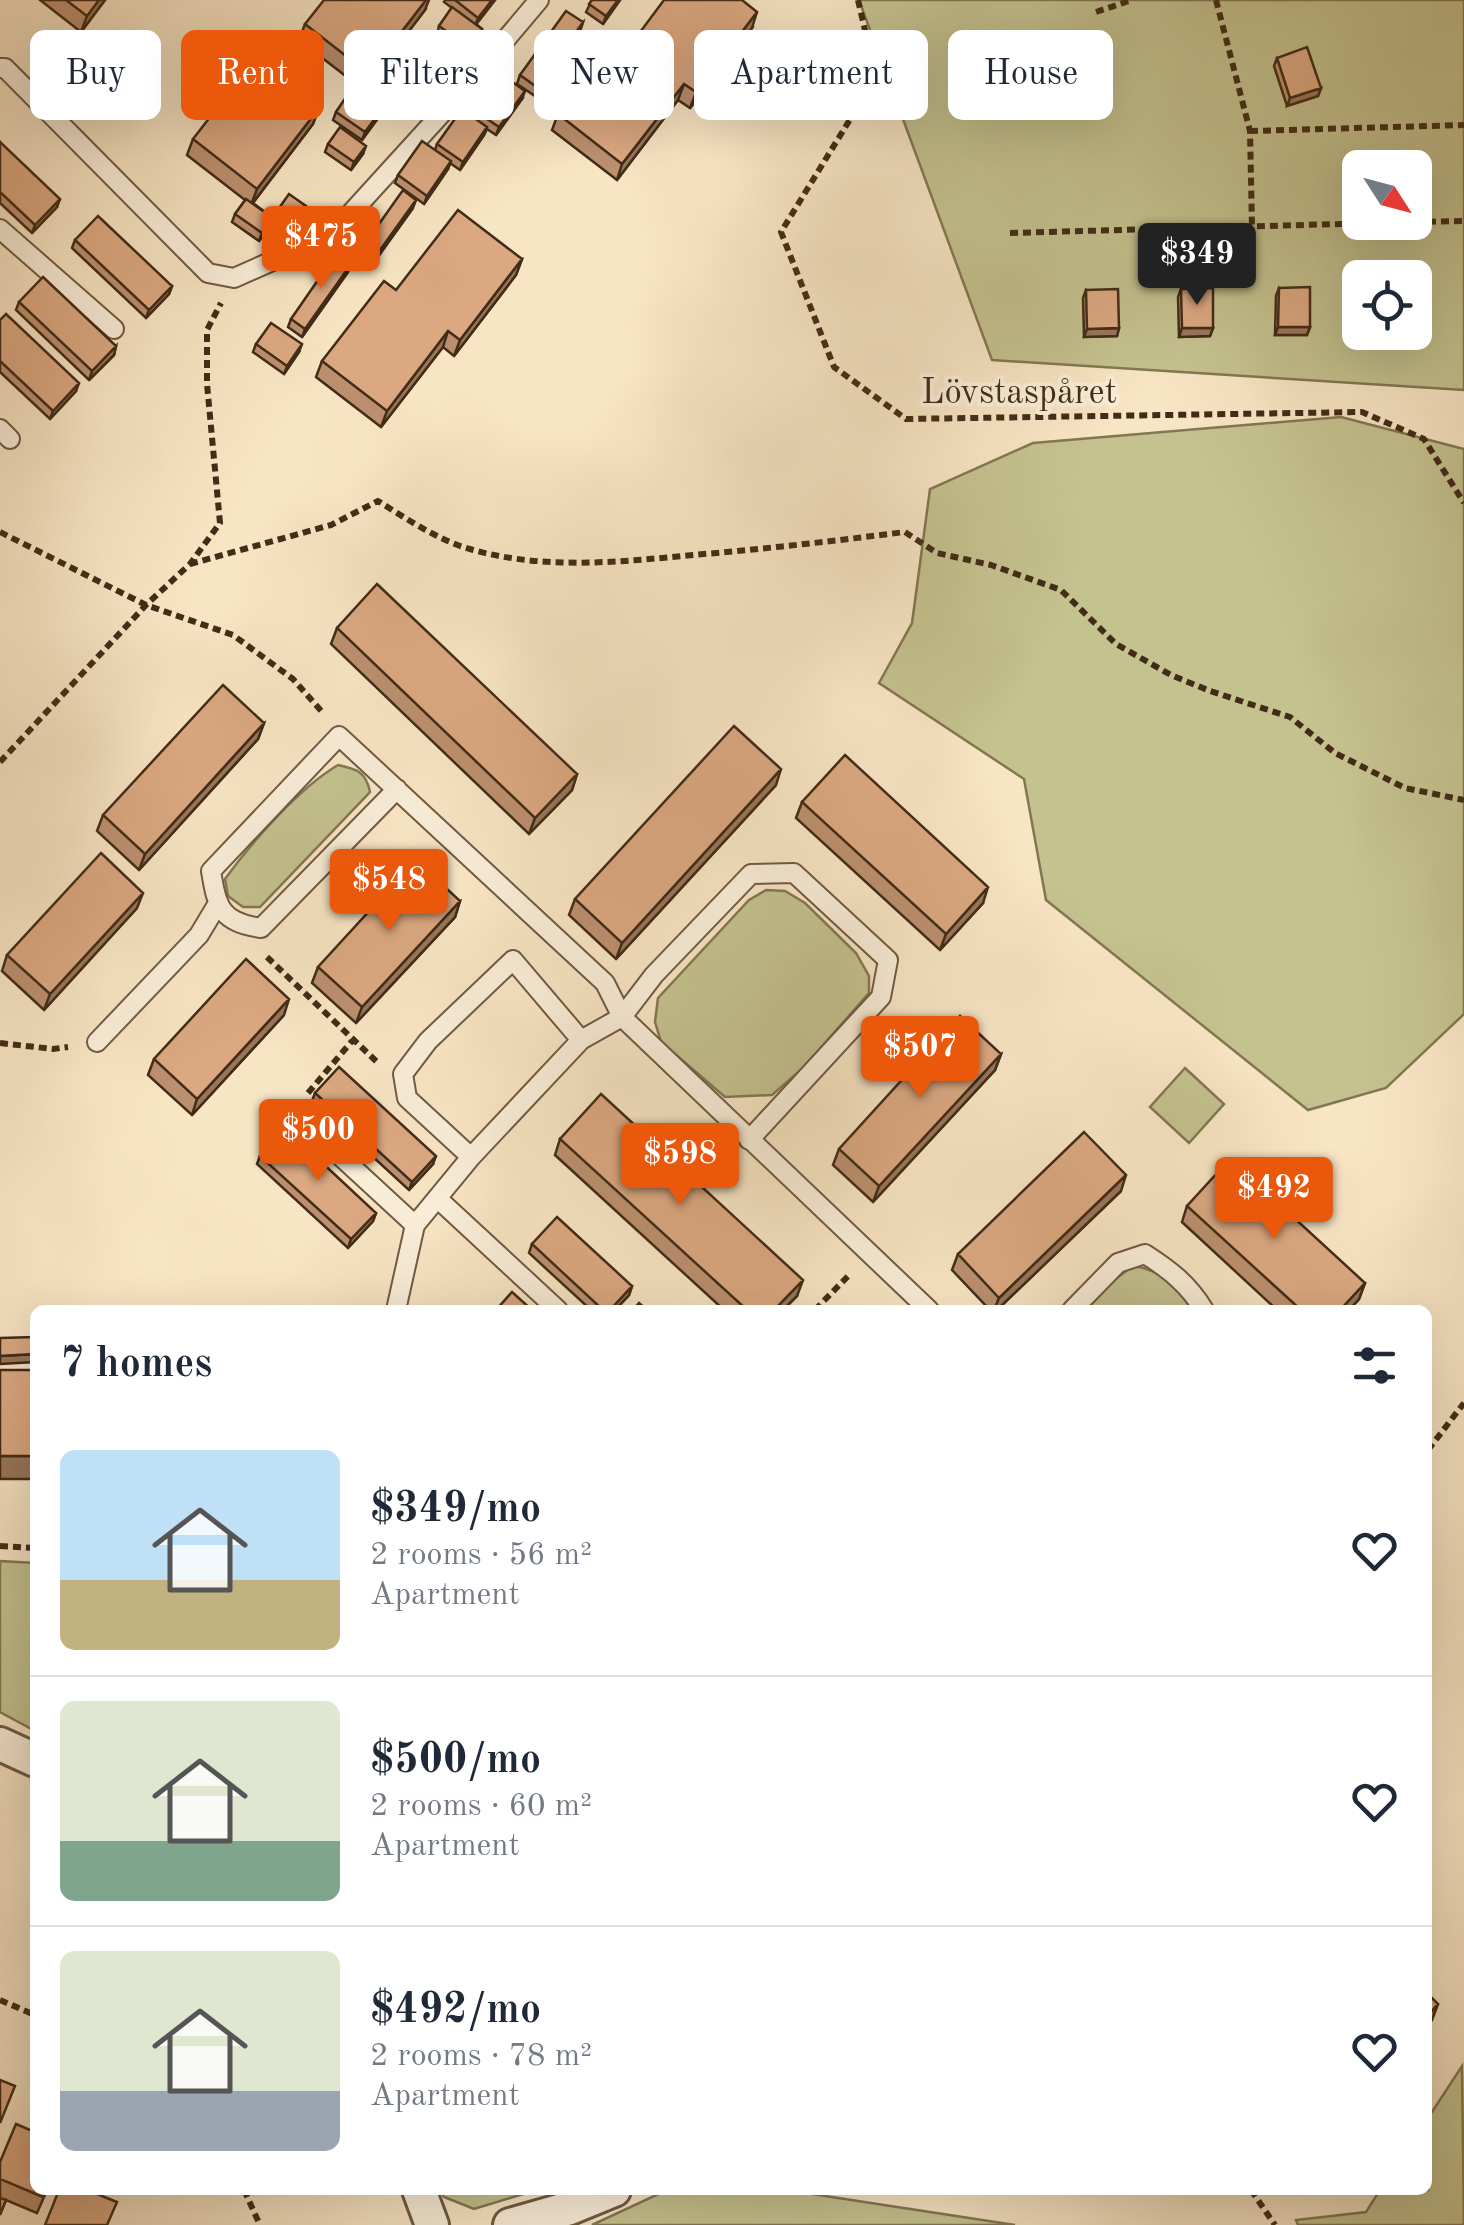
<!DOCTYPE html>
<html lang="en">
<head>
<meta charset="utf-8">
<style>
	body { margin:0; font-family:"Old Standard TT",serif; background:#f6f6f7; color:#1f2937; height:100vh; display:flex; flex-direction:column; font-size:38px; white-space:nowrap }
	* { box-sizing:border-box; margin:0 }
	p { font-size:32px; color:#747a83 }
	.icon { flex:none; width:55px; height:55px; fill:none; stroke:currentColor; stroke-width:2; stroke-linecap:round; stroke-linejoin:round }
	.map { position:relative; flex:1; overflow:hidden }
	.panel { position:absolute; left:30px; top:1305px; width:1402px; height:890px; display:flex; flex-direction:column; background:#fff; border-radius:15px; box-shadow:0 10px 40px #0002 }
	.panel>* { flex:none }
	.top-card { position:absolute; left:30px; top:30px; width:1405px; height:90px; display:flex; gap:20px }
	.needle { width:65px; rotate:126deg }
	.buttons { position:absolute; left:1342px; top:150px; display:grid; gap:20px }
	.buttons a { display:grid; place-items:center; width:90px; height:90px; border-radius:15px; background:#fff; box-shadow:0 10px 40px #0002; font-size:50px }
	.price { position:absolute; translate:-50% -85px; padding:0 22px; border-radius:10px; background:#ea580c; color:#fff; font-size:32px; line-height:65px; filter:drop-shadow(0 2px 5px #0008) }
	.price::after { content:''; position:absolute; left:50%; top:60px; width:30px; height:22px; margin-left:-15px; background:inherit; clip-path:polygon(0 0,100% 0,50% 100%) }
	.price.on { background:#222; color:#fff }
	ul { padding:0; list-style:none }
	li { display:flex; align-items:center; gap:30px; height:250px; padding:0 30px }
	li+li { border-top:2px solid #e0e1e3 }
	li span { display:grid; place-items:center; flex:none; width:280px; height:200px; border-radius:15px; color:#555 }
	li>.icon { margin-inline-start:auto }
	span .icon { width:120px; height:120px; fill:#fffc; stroke-width:1 }
	li b { font-size:42px }
	h2 { display:flex; justify-content:space-between; align-items:center; height:120px; padding:0 30px; font-size:42px }
	.pill { padding:0 35px; border-radius:15px; background:#fff; box-shadow:0 10px 40px #0002; font-size:35px; line-height:90px }
	.pill.on { background:#ea580c; color:#fff }
	.map>svg:first-child { display:block }
	.green { fill:#c4c28f; stroke:#837753; stroke-width:2.5; fill-rule:evenodd }
	.lines { fill:none; stroke-linecap:round; stroke-linejoin:round }
	.service-casing { stroke:#705a42; stroke-width:22 }
	.minor-casing { stroke:#705a42; stroke-width:38 }
	.path { stroke:#422c17; stroke-width:6; stroke-dasharray:8 5; stroke-linecap:butt }
	.service { stroke:#faeed9; stroke-width:18 }
	.minor { stroke:#faeed9; stroke-width:32 }
	.wall { fill:#bc906f; stroke:#422c17; stroke-width:2.5 }
	.shaded-wall { fill:#99765a; stroke:#422c17; stroke-width:2.5 }
	.building { fill:#dba881; stroke:#422c17; stroke-width:2.5 }
	.labels { text-anchor:middle; stroke-width:8; stroke-linejoin:round; paint-order:stroke }
	.street-label { font-size:35px; fill:#422c17; stroke:#faeed9 }
</style>
</head>
<body>
<div class="map">
<svg width="1464" height="2225" viewBox="0 0 1464 2225">
	<rect width="100%" height="100%" fill="#f8e5c4"/>
	<filter id="stains"><feTurbulence type="fractalNoise" baseFrequency=".002" numOctaves="4"/><feColorMatrix values="0 0 0 0 .2 0 0 0 0 .09 0 0 0 0 .02 0 0 0 .5 -.17"/></filter>
	<radialGradient id="worn" r=".72"><stop offset=".6" stop-color="#630" stop-opacity="0"/><stop offset="1" stop-color="#630" stop-opacity=".3"/></radialGradient>
	<path class="green" d="M 859,0 L 1464,0 L 1464,390 L 992,360 ZM 1360,168 L 1415,168 L 1415,222 L 1360,222 ZM 1360,278 L 1415,278 L 1415,332 L 1360,332 Z
		M 1341,417 L 1464,449 L 1464,1014 L 1386,1088 L 1308,1110 L 1046,900 L 1024,779 L 879,683 L 912,623 L 930,489 L 1033,443 Z
		M 338,765 C 357,769 366,772 370,792 L 260,907 L 243,907 L 228,896 L 225,879 C 251,843 299,788 338,765 Z
		M 766,890 L 785,891 L 805,903 L 856,953 L 869,976 L 869,993 L 802,1069 L 772,1095 L 725,1097 L 661,1042 L 655,1022 L 658,998 L 749,900 Z
		M 1185,1068 L 1224,1104 L 1189,1143 L 1150,1107 Z
		M 1133,1266 C 1160,1269 1179,1288 1193,1310 L 1082,1310 L 1102,1289 Z
		M 0,1561 L 35,1563 L 35,1731 L 0,1712 Z
		M 1462,2066 L 1464,2225 L 1298,2225 L 1296,2220 L 1366,2212 L 1380,2190 L 1428,2190 L 1428,2118 Z
		M 440,2190 L 536,2190 L 474,2209 L 444,2197 Z
		M 667,2190 L 786,2190 L 1015,2225 L 592,2225 Z"/>
	<g class="lines">
		<g class="service-casing">
			<path id="service" d="M 0,68 L 5,68 L 208,273 L 234,278 L 331,235 L 463,90 L 539,0
				M 0,229 L 114,329
				M 0,429 L 10,439
				M 397,789 L 261,928 C 221,922 217,908 211,871 L 339,736 L 605,983 L 622,1017 L 654,975 L 751,874 L 794,873 L 888,960 L 881,997 L 749,1140
				M 581,1040 L 622,1017 L 929,1310
				M 97,1042 L 199,935 L 217,905
				M 299,1118 L 415,1225
				M 437,1198 L 558,1310
				M 396,1310 L 415,1225 L 471,1157 L 581,1040 L 513,960 L 428,1041 L 403,1074 L 407,1098 L 471,1157
				M 1072,1310 L 1118,1263 L 1145,1254 C 1170,1270 1188,1284 1204,1310"/>
		</g>
		<g class="minor-casing">
			<path id="minor" d="M 0,1744 L 35,1760
				M 419,2190 L 432,2225
				M 510,2225 L 570,2208 L 614,2190"/>
		</g>
		<path class="path" d="M 858,0 L 876,77 L 781,232 L 834,367 L 906,419 L 1362,412 L 1424,439 L 1464,503
			M 1216,0 L 1250,131 L 1252,227
			M 1096,12 L 1132,0
			M 1250,131 L 1464,125
			M 1415,222 L 1464,221
			M 1010,233 L 1413,222
			M 0,532 L 146,605 L 233,635 L 293,679 L 324,714
			M 190,564 L 331,525 L 378,501 C 407,519 439,541 473,550 C 546,570 619,562 693,555 C 764,549 834,541 905,532 L 937,553 L 991,565 L 1061,590 L 1116,644 L 1171,675 L 1210,691 L 1290,717 L 1335,753 L 1405,788 L 1464,800
			M 0,762 L 146,605 L 190,564 L 220,523 L 207,384 L 207,330 L 221,303
			M 267,957 L 377,1062
			M 0,1043 L 53,1049 L 68,1047
			M 308,1093 L 352,1041
			M 815,1310 L 850,1274
			M 1428,1450 L 1464,1403
			M 0,1546 L 35,1548
			M 0,2000 L 35,2015
			M 244,2190 L 260,2225
			M 1251,2190 L 1275,2225"/>
		<use href="#service" class="service"/>
		<use href="#minor" class="minor"/>
	</g>
	<path class="wall" d="M 40,0 L 105,0 L 81,32 Z
		M 445,0 L 495,0 L 476,24 L 482,29 L 479,37 L 466,55 L 437,34 L 439,26 L 452,8 L 444,2 Z
		M 592,0 L 620,0 L 603,24 L 586,12 Z
		M 425,10 L 366,87 L 384,110 L 362,140 L 333,120 L 336,112 L 356,84 L 299,40 L 305,24 Z
		M 583,22 L 580,31 L 535,96 L 517,84 L 520,75 Z
		M 752,28 L 690,108 L 678,100 L 617,180 L 552,130 L 558,114 L 632,43 Z
		M 1277,58 L 1321,88 L 1318,96 L 1287,106 L 1274,66 Z
		M 1056,71 L 1100,92 L 1097,100 L 1064,112 L 1053,79 Z
		M 389,90 L 422,97 L 410,115 L 386,98 Z
		M 522,99 L 496,135 L 487,129 L 484,135 L 460,170 L 450,163 L 448,169 L 424,204 L 395,183 L 398,175 L 435,150 L 437,144 L 472,117 L 474,110 Z
		M 319,108 L 313,124 L 253,203 L 273,218 L 270,226 L 259,241 L 232,222 L 235,214 L 245,200 L 187,155 L 193,139 Z
		M 0,142 L 57,207 L 32,233 L 0,203 Z
		M 328,144 L 363,154 L 351,170 L 325,152 Z
		M 413,208 L 372,265 L 360,256 L 362,248 Z
		M 277,211 L 303,214 L 291,230 L 274,219 Z
		M 75,240 L 172,286 L 169,294 L 146,318 L 72,248 Z
		M 522,259 L 516,275 L 454,356 L 443,347 L 381,427 L 316,377 L 322,361 L 396,290 Z
		M 348,272 L 302,337 L 288,327 L 291,319 Z
		M 1279,288 L 1310,327 L 1307,335 L 1275,335 L 1276,296 Z
		M 1181,289 L 1213,328 L 1210,336 L 1179,337 L 1178,297 Z
		M 1086,290 L 1119,328 L 1117,336 L 1084,337 L 1083,298 Z
		M 19,302 L 116,346 L 114,355 L 89,380 L 16,310 Z
		M 0,320 L 76,391 L 50,419 L 0,372 Z
		M 256,344 L 299,352 L 284,374 L 253,352 Z
		M 337,628 L 577,774 L 572,790 L 529,834 L 331,644 Z
		M 264,723 L 258,739 L 139,870 L 97,831 L 103,815 Z
		M 776,785 L 616,959 L 569,915 L 575,899 Z
		M 802,802 L 983,903 L 940,950 L 796,818 Z
		M 460,901 L 455,917 L 356,1023 L 312,983 L 318,967 Z
		M 137,908 L 44,1010 L 2,971 L 7,955 Z
		M 284,1015 L 192,1115 L 148,1075 L 154,1059 Z
		M 1001,1054 L 995,1070 L 873,1202 L 833,1165 L 839,1149 Z
		M 315,1093 L 433,1164 L 409,1190 L 312,1101 Z
		M 560,1139 L 797,1296 L 783,1310 L 724,1310 L 555,1155 Z
		M 260,1156 L 376,1213 L 373,1221 L 348,1248 L 257,1164 Z
		M 1121,1191 L 997,1310 L 990,1310 L 952,1270 L 958,1254 Z
		M 1187,1206 L 1365,1283 L 1359,1299 L 1349,1310 L 1277,1310 L 1182,1222 Z
		M 532,1244 L 632,1286 L 629,1295 L 615,1310 L 591,1310 L 529,1253 Z
		M 0,2162 L 47,2190 L 37,2213 L 6,2200 L 0,2215 Z"/>
	<path class="shaded-wall" d="M 99,0 L 105,0 L 81,32 L 87,16 Z
		M 426,0 L 429,0 L 425,10 L 364,90 L 369,74 Z
		M 492,0 L 495,0 L 475,26 L 478,18 Z
		M 618,0 L 620,0 L 603,24 L 606,16 Z
		M 757,12 L 752,28 L 690,108 L 696,92 Z
		M 583,22 L 580,31 L 535,96 L 538,88 Z
		M 482,29 L 479,37 L 466,55 L 469,47 Z
		M 684,84 L 678,100 L 617,180 L 622,164 Z
		M 1321,88 L 1318,96 L 1287,106 L 1290,98 Z
		M 525,91 L 522,99 L 496,135 L 499,127 Z
		M 1100,92 L 1097,100 L 1064,112 L 1067,103 Z
		M 387,102 L 384,110 L 362,140 L 365,132 Z
		M 319,108 L 313,124 L 251,205 L 257,189 Z
		M 487,127 L 484,135 L 460,170 L 463,162 Z
		M 366,146 L 363,154 L 351,170 L 354,162 Z
		M 451,161 L 448,169 L 424,204 L 427,196 Z
		M 60,199 L 57,207 L 32,233 L 35,225 Z
		M 416,200 L 413,208 L 372,265 L 375,257 Z
		M 306,206 L 303,214 L 291,230 L 294,222 Z
		M 273,218 L 270,226 L 259,241 L 262,233 Z
		M 522,259 L 516,275 L 454,356 L 460,340 Z
		M 351,264 L 348,272 L 302,337 L 305,329 Z
		M 172,286 L 169,294 L 146,318 L 149,310 Z
		M 1278,327 L 1310,327 L 1307,335 L 1275,335 Z
		M 1119,328 L 1117,336 L 1084,337 L 1087,329 Z
		M 1182,328 L 1213,328 L 1210,336 L 1179,337 Z
		M 448,331 L 443,347 L 381,427 L 387,411 Z
		M 1371,332 L 1403,332 L 1402,336 L 1370,336 Z
		M 302,344 L 299,352 L 284,374 L 287,366 Z
		M 116,346 L 114,355 L 89,380 L 92,371 Z
		M 79,383 L 76,391 L 50,419 L 53,411 Z
		M 264,723 L 258,739 L 139,870 L 145,854 Z
		M 781,769 L 776,785 L 616,959 L 622,943 Z
		M 577,774 L 572,790 L 529,834 L 535,818 Z
		M 988,887 L 983,903 L 940,950 L 946,934 Z
		M 143,893 L 137,908 L 44,1010 L 50,994 Z
		M 460,901 L 455,917 L 356,1023 L 362,1007 Z
		M 289,999 L 284,1015 L 192,1115 L 197,1099 Z
		M 1001,1054 L 995,1070 L 873,1202 L 879,1186 Z
		M 436,1156 L 433,1164 L 409,1190 L 412,1182 Z
		M 1126,1175 L 1121,1191 L 997,1310 L 994,1310 L 999,1298 Z
		M 376,1213 L 373,1221 L 348,1248 L 351,1239 Z
		M 803,1280 L 797,1296 L 783,1310 L 774,1310 Z
		M 1365,1283 L 1359,1299 L 1349,1310 L 1340,1310 Z
		M 632,1286 L 629,1295 L 615,1310 L 610,1310 Z
		M 35,1354 L 35,1362 L 0,1364 L 0,1356 Z
		M 0,1456 L 35,1456 L 35,1479 L 0,1479 Z
		M 1438,2004 L 1432,2020 L 1428,2025 L 1428,2015 Z"/>
	<path class="building" d="M 66,0 L 99,0 L 87,16 Z
		M 324,0 L 426,0 L 369,74 L 305,24 Z
		M 455,0 L 492,0 L 478,18 Z
		M 592,0 L 618,0 L 606,16 L 589,4 Z
		M 664,0 L 742,0 L 757,12 L 696,92 L 684,84 L 622,164 L 558,114 L 620,34 L 632,43 Z
		M 452,7 L 482,29 L 469,47 L 439,26 Z
		M 566,11 L 583,22 L 538,88 L 520,75 Z
		M 1307,47 L 1321,88 L 1290,98 L 1277,58 Z
		M 255,59 L 319,108 L 257,189 L 193,139 Z
		M 1089,60 L 1100,92 L 1067,103 L 1056,71 Z
		M 402,72 L 425,89 L 412,107 L 389,90 Z
		M 500,73 L 525,91 L 499,127 L 474,110 Z
		M 357,81 L 387,102 L 365,132 L 336,112 Z
		M 462,109 L 487,127 L 463,162 L 437,144 Z
		M 340,127 L 366,146 L 354,162 L 328,144 Z
		M 422,141 L 451,161 L 427,196 L 398,175 Z
		M 0,142 L 60,199 L 35,225 L 0,192 Z
		M 403,190 L 416,200 L 375,257 L 362,248 Z
		M 289,194 L 306,206 L 294,222 L 277,211 Z
		M 246,199 L 273,218 L 262,233 L 235,214 Z
		M 458,210 L 522,259 L 460,340 L 448,331 L 387,411 L 322,361 L 384,281 L 396,290 Z
		M 98,216 L 172,286 L 149,310 L 75,240 Z
		M 336,254 L 351,264 L 305,329 L 291,319 Z
		M 43,277 L 116,346 L 92,371 L 19,302 Z
		M 1310,287 L 1310,327 L 1278,327 L 1279,288 Z
		M 1213,288 L 1213,328 L 1182,328 L 1181,289 Z
		M 1118,289 L 1119,328 L 1087,329 L 1086,290 Z
		M 6,314 L 79,383 L 53,411 L 0,361 L 0,320 Z
		M 271,323 L 302,344 L 287,366 L 256,344 Z
		M 377,584 L 577,774 L 535,818 L 337,628 Z
		M 223,685 L 264,723 L 145,854 L 103,815 Z
		M 734,726 L 781,769 L 622,943 L 575,899 Z
		M 845,755 L 988,887 L 946,934 L 802,802 Z
		M 101,853 L 143,893 L 50,994 L 7,955 Z
		M 416,860 L 460,901 L 362,1007 L 318,967 Z
		M 246,959 L 289,999 L 197,1099 L 154,1059 Z
		M 960,1016 L 1001,1054 L 879,1186 L 839,1149 Z
		M 339,1067 L 436,1156 L 412,1182 L 315,1093 Z
		M 601,1094 L 803,1280 L 774,1310 L 747,1310 L 560,1139 Z
		M 285,1128 L 376,1213 L 351,1239 L 260,1156 Z
		M 1084,1132 L 1126,1175 L 999,1298 L 958,1254 Z
		M 1230,1159 L 1365,1283 L 1340,1310 L 1301,1310 L 1187,1206 Z
		M 557,1217 L 632,1286 L 610,1310 L 603,1310 L 532,1244 Z
		M 512,1292 L 532,1310 L 496,1310 Z
		M 639,1303 L 647,1310 L 633,1310 Z
		M 35,1337 L 35,1354 L 0,1356 L 0,1338 Z
		M 0,1370 L 35,1370 L 35,1456 L 0,1456 Z
		M 1428,1994 L 1438,2004 L 1428,2015 Z
		M 0,2080 L 15,2086 L 0,2123 Z
		M 16,2124 L 35,2132 L 35,2190 L 46,2190 L 43,2197 L 0,2179 L 0,2162 Z
		M 59,2190 L 87,2190 L 117,2202 L 107,2225 L 45,2225 Z
		M 0,2198 L 6,2200 L 1,2212 L 0,2211 Z"/>
	<g class="labels">
		<g class="street-label">
			<text x="1019" y="403">Lövstaspåret</text>
		</g>
	</g>
	<rect width="100%" height="100%" filter="url(#stains)"/>
	<rect width="100%" height="100%" fill="url(#worn)"/>
</svg>
<div class="buttons">
<a><svg class="needle" viewBox="-14 -14 28 28"><path d="M0-13l5 13h-10z" fill="#e53935"/><path d="M0 13l5-13h-10z" fill="#747a83"/></svg></a>
<a><svg class="icon" aria-label="locate" viewBox="0 0 24 24"><circle cx="12" cy="12" r="6"/><path d="M12 2v4M12 18v4M2 12h4M18 12h4"/></svg></a>
</div>
<b class="price" style="left:321px;top:291px">$475</b>
<b class="price on" style="left:1197px;top:308px">$349</b>
<b class="price" style="left:389px;top:934px">$548</b>
<b class="price" style="left:920px;top:1101px">$507</b>
<b class="price" style="left:318px;top:1184px">$500</b>
<b class="price" style="left:680px;top:1208px">$598</b>
<b class="price" style="left:1274px;top:1242px">$492</b>
<div class="top-card">
<a class="pill">Buy</a>
<a class="pill on">Rent</a>
<a class="pill">Filters</a>
<a class="pill">New</a>
<a class="pill">Apartment</a>
<a class="pill">House</a>
</div>
<section class="panel">
<h2>7 homes<svg class="icon" aria-label="filters" viewBox="0 0 24 24"><path d="M4 7h16M4 17h16"/><circle cx="9" cy="7" r="2"/><circle cx="15" cy="17" r="2"/></svg></h2>
<ul>
<li><span style="background:linear-gradient(#bfe0f5 65%,#c2b280 0)"><svg class="icon" aria-label="home" viewBox="0 0 24 24"><path d="M3 11l9-7 9 7M6 9v11h12V9"/></svg></span><div><b>$349/mo</b><p>2 rooms · 56 m²</p><p>Apartment</p></div><svg class="icon" aria-label="heart" viewBox="0 0 24 24"><path d="M12 20l-8-8c-3-5 5-10 8-4 3-6 11-1 8 4z"/></svg></li>
<li><span style="background:linear-gradient(#dfe7d0 70%,#7fa58c 0)"><svg class="icon" aria-label="home" viewBox="0 0 24 24"><path d="M3 11l9-7 9 7M6 9v11h12V9"/></svg></span><div><b>$500/mo</b><p>2 rooms · 60 m²</p><p>Apartment</p></div><svg class="icon" aria-label="heart" viewBox="0 0 24 24"><path d="M12 20l-8-8c-3-5 5-10 8-4 3-6 11-1 8 4z"/></svg></li>
<li><span style="background:linear-gradient(#dfe7d0 70%,#9aa5b1 0)"><svg class="icon" aria-label="home" viewBox="0 0 24 24"><path d="M3 11l9-7 9 7M6 9v11h12V9"/></svg></span><div><b>$492/mo</b><p>2 rooms · 78 m²</p><p>Apartment</p></div><svg class="icon" aria-label="heart" viewBox="0 0 24 24"><path d="M12 20l-8-8c-3-5 5-10 8-4 3-6 11-1 8 4z"/></svg></li>
</ul>
</section>
</div>
</body>
</html>
